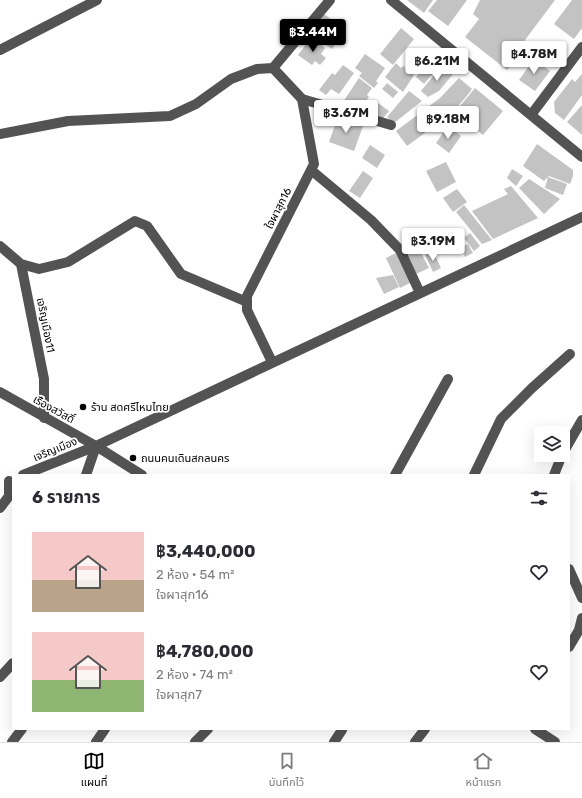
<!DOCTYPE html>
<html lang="th">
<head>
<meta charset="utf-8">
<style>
	body { margin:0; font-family:Rubik,"Noto Sans Thai",sans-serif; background:#f2f2f3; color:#2b2b33; height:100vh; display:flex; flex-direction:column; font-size:15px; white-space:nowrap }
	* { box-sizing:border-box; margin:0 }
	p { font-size:13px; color:#7c7c81 }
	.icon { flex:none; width:22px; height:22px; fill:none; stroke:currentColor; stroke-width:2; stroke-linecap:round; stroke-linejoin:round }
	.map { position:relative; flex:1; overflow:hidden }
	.sheet { position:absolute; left:12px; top:474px; width:558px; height:256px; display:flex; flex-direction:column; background:#fff; border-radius:0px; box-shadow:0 4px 16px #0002 }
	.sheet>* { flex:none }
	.tools { position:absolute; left:534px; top:426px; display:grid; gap:8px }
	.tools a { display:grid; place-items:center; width:36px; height:36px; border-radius:0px; background:#fff; box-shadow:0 4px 16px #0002; font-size:20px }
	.price { position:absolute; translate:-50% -34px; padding:0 9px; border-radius:4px; background:#fff; color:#222; font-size:13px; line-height:26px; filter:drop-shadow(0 1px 2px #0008) }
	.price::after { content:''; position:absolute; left:50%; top:24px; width:12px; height:9px; margin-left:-6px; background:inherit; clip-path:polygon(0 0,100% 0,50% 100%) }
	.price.current { background:#000; color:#fff }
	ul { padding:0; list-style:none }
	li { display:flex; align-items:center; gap:12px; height:100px; padding:0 20px }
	li span { display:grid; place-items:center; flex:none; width:112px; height:80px; border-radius:0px; color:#555 }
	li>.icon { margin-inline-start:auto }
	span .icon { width:48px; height:48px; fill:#fffc; stroke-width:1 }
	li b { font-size:17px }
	h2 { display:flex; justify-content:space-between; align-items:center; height:48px; padding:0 20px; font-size:17px }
	.menu { display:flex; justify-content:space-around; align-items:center; height:56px; border-top:1px solid #e1e1e2; background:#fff; font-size:11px; color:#7c7c81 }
	.menu a { display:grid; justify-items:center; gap:2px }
	.menu .current { color:#000 }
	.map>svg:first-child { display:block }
	.building { fill:#c3c3c3 }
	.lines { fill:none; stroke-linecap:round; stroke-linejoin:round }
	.minor { stroke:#535353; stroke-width:10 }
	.poi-dot { fill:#000; stroke:#fff; stroke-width:1.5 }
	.labels { text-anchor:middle; stroke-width:3.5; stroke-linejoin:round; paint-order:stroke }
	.street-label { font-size:11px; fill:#000; stroke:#fff }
	.poi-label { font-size:11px; fill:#000; stroke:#fff; text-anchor:start }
</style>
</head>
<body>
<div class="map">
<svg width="582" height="742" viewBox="0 0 582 742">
	<rect width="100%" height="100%" fill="#fff"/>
	<path class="building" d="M 407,0 L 433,0 L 424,13 Z
		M 437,0 L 467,0 L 448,26 L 428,11 Z
		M 480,0 L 555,0 L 522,44 L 525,47 L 507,70 L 465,37 L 479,19 L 473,14 Z
		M 572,0 L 582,0 L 582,28 L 574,39 L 554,24 Z
		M 324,14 L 346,30 L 332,49 L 310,33 Z
		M 401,28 L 414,39 L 393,65 L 380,54 Z
		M 311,38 L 325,48 L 321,54 L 326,58 L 320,65 L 315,61 L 312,65 L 298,55 Z
		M 365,54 L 385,68 L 376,81 L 378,83 L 374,88 L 359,76 L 362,73 L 355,68 Z
		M 534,59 L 550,71 L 535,91 L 519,80 Z
		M 396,63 L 401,68 L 403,66 L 414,75 L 403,92 L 385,77 Z
		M 343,65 L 354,73 L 339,94 L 331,89 L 326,95 L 319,90 L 332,73 L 335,75 Z
		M 427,65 L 435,71 L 424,84 L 416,77 Z
		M 442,65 L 453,74 L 439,91 L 428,97 L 421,91 Z
		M 582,74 L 582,95 L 564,120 L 555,113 L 554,102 L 572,79 L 575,82 Z
		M 359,78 L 372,88 L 367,95 L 369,97 L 365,102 L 364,100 L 356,112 L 343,102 Z
		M 459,78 L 472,89 L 466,97 L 452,113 L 407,146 L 396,131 L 440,98 Z
		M 387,83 L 398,92 L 393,98 L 382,89 Z
		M 475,88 L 503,111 L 483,135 L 455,112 Z
		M 409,91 L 422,101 L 394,123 L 387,117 Z
		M 378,103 L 389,111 L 381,121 L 368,117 Z
		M 582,105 L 582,135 L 567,122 Z
		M 338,117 L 363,126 L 354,151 L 329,142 Z
		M 448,126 L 461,136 L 449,153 L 436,143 Z
		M 537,144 L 573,170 L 573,176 L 570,184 L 549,176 L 544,181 L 523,166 Z
		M 370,145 L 385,155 L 377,168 L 362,158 Z
		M 446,162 L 456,182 L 437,192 L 426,171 Z
		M 512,169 L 523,176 L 516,186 L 507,178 Z
		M 363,171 L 373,178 L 360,198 L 349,191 Z
		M 548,177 L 567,184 L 563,195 L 545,188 Z
		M 529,179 L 560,199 L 544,214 L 519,188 Z
		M 511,186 L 538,218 L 493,239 L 472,211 L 508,194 L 504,189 Z
		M 457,189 L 467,202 L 453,212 L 443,198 Z
		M 464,205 L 492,240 L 482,244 L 456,212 Z
		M 470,233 L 480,246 L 474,251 L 464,238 Z
		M 468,244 L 473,253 L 465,257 L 460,248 Z
		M 418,247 L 429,268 L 414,275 L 404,254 Z
		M 433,251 L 441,268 L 433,272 L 425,255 Z
		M 398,252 L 412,282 L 400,288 L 386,258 Z
		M 393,275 L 399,287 L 384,294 L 376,278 Z"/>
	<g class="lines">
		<path class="minor" d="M 391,0 L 582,157
			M 0,50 L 97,0
			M 302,99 L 391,125
			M 531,115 L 582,47
			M 0,134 L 68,121 L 170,116 L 196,104 L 231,79 L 257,69 L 273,68 L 330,0
			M 311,170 L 371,220 L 400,250 L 420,293
			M 0,246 L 21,264 L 44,379 L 44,418
			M 21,264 L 39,269 L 68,262 L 135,221 L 147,226 L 181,274 L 247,302
			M 272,362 L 247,310 L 247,296 L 314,164 L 302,99 L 273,68
			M 0,392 L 96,446 L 142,475
			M 563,453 L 582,420
			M 23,475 L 96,446 L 582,217
			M 86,475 L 96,446
			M 395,475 L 448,379
			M 474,475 L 501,419 L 532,388 L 570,354
			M 554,475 L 562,455
			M 0,508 L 9,496 L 9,481
			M 569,569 L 582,598
			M 569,647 L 579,630 L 582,618
			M 0,677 L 13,663
			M 535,729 L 555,742
			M 12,742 L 22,729
			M 96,742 L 105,729
			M 195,742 L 208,729
			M 334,742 L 342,730
			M 415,742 L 425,729"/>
	</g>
	<g class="poi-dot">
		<circle cx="83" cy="407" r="4"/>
		<circle cx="133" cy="458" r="4"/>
	</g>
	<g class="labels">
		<g class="street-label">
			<text transform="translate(278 208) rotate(-63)" y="4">ใจผาสุก16</text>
			<text transform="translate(46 325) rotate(79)" y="4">เจริญเมือง11</text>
			<text transform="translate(54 409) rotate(29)" y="4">เรืองสวัสดิ์</text>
			<text transform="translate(55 449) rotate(-22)" y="4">เจริญเมือง</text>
		</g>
		<g class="poi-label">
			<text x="91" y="411">ร้าน สดศรีไหมไทย</text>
			<text x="141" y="462">ถนนคนเดินสกลนคร</text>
		</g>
	</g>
</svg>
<div class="tools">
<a><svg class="icon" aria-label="layers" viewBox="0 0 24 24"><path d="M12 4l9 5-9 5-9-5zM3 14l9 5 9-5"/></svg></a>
</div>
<b class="price current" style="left:313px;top:53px">฿3.44M</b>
<b class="price" style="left:534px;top:75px">฿4.78M</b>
<b class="price" style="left:437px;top:82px">฿6.21M</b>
<b class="price" style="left:346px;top:134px">฿3.67M</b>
<b class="price" style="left:448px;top:140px">฿9.18M</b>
<b class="price" style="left:433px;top:262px">฿3.19M</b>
<section class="sheet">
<h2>6 รายการ<svg class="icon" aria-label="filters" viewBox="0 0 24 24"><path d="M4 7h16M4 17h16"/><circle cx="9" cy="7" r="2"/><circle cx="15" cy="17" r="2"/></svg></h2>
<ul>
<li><span style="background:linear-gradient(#f6c9c9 60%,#b9a48a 0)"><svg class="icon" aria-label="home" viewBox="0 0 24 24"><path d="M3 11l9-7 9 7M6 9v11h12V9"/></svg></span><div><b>฿3,440,000</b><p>2 ห้อง · 54 m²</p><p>ใจผาสุก16</p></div><svg class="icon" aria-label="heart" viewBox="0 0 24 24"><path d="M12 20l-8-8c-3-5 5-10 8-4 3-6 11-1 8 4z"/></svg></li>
<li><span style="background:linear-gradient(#f6c9c9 60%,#8fb573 0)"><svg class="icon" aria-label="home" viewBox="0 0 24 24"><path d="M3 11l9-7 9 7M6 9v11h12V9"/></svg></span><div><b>฿4,780,000</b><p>2 ห้อง · 74 m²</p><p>ใจผาสุก7</p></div><svg class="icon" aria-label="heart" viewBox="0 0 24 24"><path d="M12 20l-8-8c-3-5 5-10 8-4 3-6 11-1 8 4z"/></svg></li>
</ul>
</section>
</div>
<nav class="menu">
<a class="current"><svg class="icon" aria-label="map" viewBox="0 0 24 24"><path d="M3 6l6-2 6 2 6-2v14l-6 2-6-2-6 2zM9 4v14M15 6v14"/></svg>แผนที่</a>
<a><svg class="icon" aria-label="saved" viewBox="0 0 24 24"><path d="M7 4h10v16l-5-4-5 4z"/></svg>บันทึกไว้</a>
<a><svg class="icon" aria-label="home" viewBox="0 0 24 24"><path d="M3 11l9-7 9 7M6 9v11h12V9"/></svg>หน้าแรก</a>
</nav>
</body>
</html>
